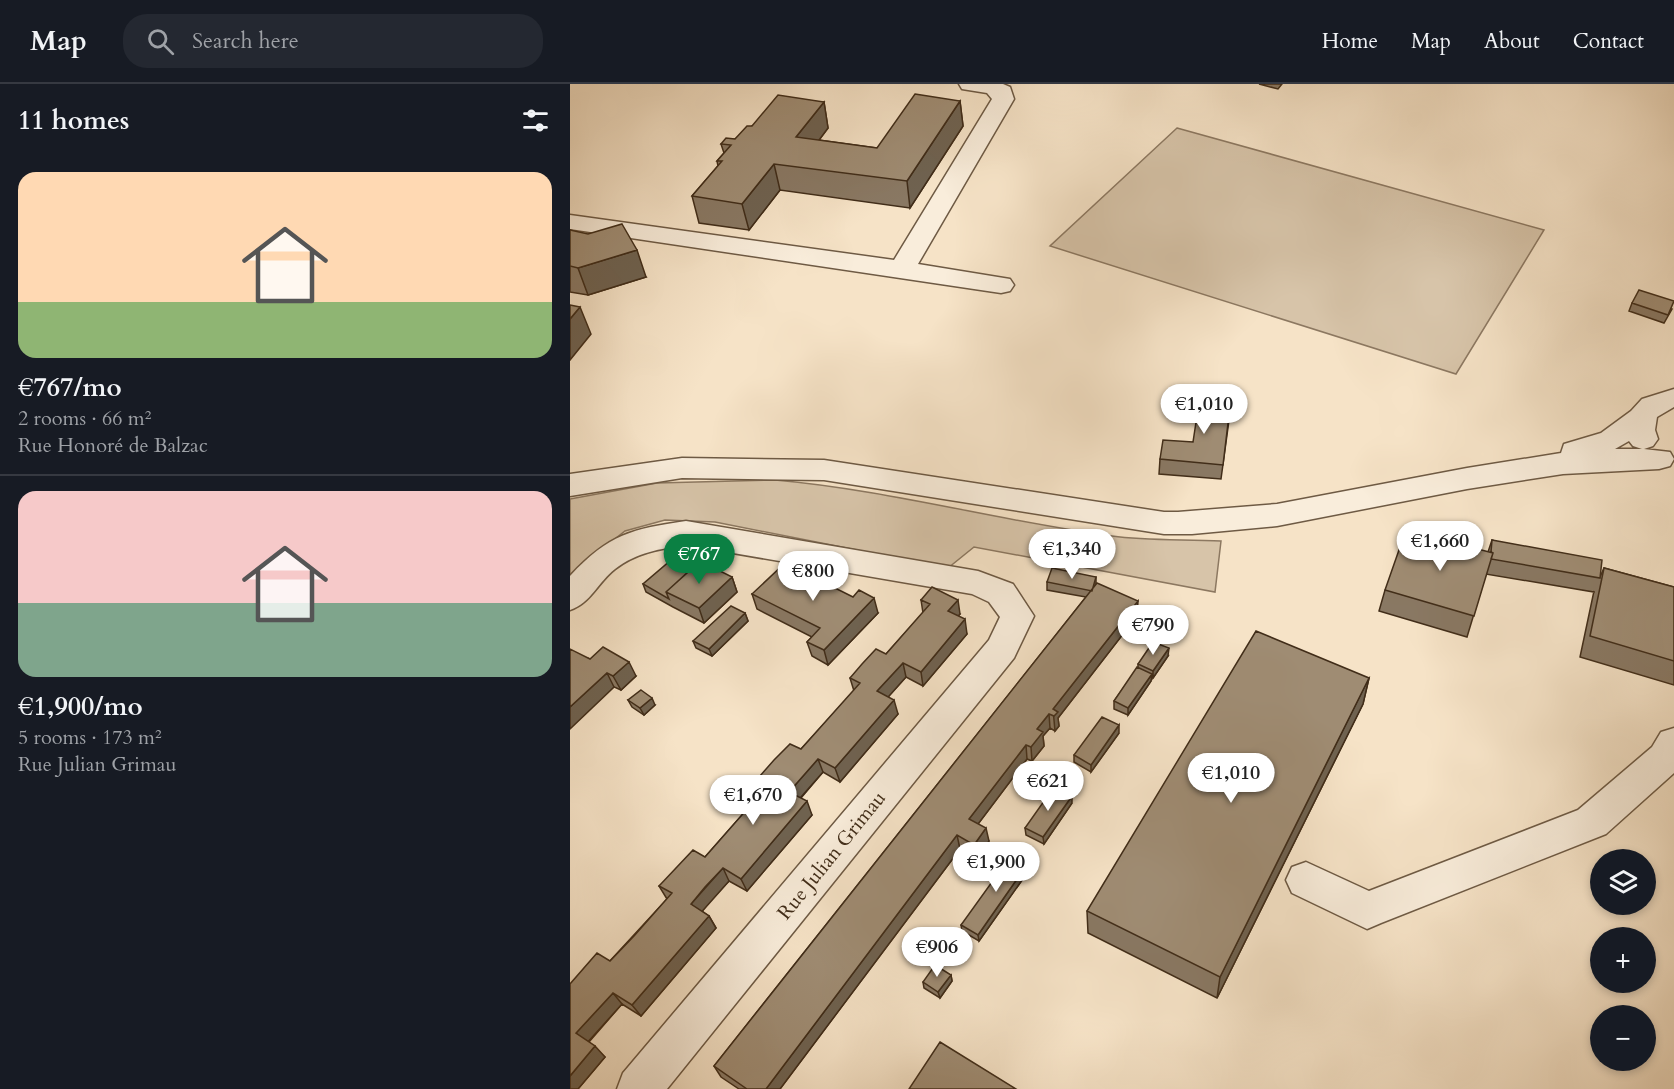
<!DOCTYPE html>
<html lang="en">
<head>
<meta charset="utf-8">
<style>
	body { margin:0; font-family:Cardo,serif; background:#242831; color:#f1f3f6; height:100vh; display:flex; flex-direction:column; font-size:22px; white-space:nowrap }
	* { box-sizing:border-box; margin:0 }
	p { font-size:20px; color:#9ea1a6 }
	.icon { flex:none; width:33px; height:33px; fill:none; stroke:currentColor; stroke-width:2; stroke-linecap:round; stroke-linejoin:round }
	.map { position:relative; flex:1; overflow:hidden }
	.sheet { display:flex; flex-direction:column; background:#171b24; width:570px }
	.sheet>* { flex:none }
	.tools { position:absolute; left:1020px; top:765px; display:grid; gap:12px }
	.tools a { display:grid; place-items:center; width:66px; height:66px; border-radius:50%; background:#171b24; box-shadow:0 3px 9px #0003; font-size:30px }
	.price { position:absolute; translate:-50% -51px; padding:0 14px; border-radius:21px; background:#fff; color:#222; font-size:20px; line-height:39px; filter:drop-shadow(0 2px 3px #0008) }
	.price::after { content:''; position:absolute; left:50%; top:36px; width:18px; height:14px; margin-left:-9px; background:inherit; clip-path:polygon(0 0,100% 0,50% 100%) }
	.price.on { background:#0b8043; color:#fff }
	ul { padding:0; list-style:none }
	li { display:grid; align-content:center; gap:12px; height:318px; padding:0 18px }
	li+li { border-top:2px solid #363941 }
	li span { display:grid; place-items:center; height:186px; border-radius:18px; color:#555 }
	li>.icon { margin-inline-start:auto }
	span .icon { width:108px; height:108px; fill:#fffc; stroke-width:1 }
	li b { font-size:26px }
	h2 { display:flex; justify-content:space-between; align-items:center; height:72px; padding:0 18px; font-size:26px }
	header { display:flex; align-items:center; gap:36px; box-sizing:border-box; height:84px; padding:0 30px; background:#171b24; border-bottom:2px solid #363941 }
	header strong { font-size:28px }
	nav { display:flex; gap:33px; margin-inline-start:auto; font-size:21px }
	.search { width:420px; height:54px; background:#242831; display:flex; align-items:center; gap:15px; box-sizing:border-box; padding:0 21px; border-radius:24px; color:#9ea1a6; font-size:22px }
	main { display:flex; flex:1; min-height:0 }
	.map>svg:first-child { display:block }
	.green { fill:#d7c4a9; stroke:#8c7861; stroke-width:1.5 }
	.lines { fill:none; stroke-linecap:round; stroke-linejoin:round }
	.minor-casing { stroke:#6e5a44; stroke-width:3 }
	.minor { fill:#f9eddb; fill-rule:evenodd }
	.wall { fill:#897863; stroke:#412d19; stroke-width:1.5 }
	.shaded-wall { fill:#6f6250; stroke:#412d19; stroke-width:1.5 }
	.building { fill:#9f8c73; stroke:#412d19; stroke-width:1.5 }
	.labels { text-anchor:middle; stroke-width:4.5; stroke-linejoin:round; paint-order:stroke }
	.street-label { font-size:20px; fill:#412d19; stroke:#f9eddb }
</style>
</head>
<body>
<header>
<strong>Map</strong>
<div class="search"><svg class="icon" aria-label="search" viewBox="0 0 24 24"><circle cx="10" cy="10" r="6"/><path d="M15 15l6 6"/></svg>Search here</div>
<nav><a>Home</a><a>Map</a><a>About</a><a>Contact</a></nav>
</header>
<main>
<section class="sheet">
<h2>11 homes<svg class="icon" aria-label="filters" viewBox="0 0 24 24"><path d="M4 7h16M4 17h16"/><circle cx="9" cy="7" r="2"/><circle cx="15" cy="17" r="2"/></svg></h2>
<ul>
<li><span style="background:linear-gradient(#ffd9b3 70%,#8fb573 0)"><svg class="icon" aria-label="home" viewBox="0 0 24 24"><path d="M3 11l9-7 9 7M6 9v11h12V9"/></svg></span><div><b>€767/mo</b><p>2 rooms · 66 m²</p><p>Rue Honoré de Balzac</p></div></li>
<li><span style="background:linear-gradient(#f6c9c9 60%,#7fa58c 0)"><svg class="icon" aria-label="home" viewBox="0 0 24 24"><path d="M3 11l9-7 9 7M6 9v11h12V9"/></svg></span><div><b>€1,900/mo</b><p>5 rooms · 173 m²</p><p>Rue Julian Grimau</p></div></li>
</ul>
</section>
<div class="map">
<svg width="1104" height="1005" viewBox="0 0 1104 1005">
	<rect width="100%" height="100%" fill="#f6e3c7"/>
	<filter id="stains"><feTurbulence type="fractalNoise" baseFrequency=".00333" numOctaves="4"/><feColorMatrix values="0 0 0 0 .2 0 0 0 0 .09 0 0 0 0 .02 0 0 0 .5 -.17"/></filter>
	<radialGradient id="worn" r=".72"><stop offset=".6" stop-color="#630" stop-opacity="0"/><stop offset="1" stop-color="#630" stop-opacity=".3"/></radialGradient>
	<path class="green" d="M 607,44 L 974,146 L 886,290 L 480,162 Z
		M 205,396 C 319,406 429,437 542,452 C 577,457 615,455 651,457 L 645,508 L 404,463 L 378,484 L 145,438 L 95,436 L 55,447 L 0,491 L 0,415 L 87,399 Z"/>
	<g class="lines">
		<g class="minor-casing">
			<path id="minor" d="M 389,0 L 433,0 L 440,3 L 444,15 L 348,180 L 440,195 L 444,201 L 440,207 L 431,209 L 0,145 L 0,131 L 324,176 L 422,15 L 417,9 L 392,5 Z
				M 1104,305 L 1104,323 L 1087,333 L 1085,346 L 1088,355 L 1083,362 L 1074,365 L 1100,368 L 1104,375 L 1100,382 L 1089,385 L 993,390 L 897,405 L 707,442 L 622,450 L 594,450 L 254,396 L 112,394 L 0,412 L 0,390 L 112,374 L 254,376 L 594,428 L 608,428 L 707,420 L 897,384 L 991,369 L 994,360 L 1031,349 L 1061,327 L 1072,315 ZM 1059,357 L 1063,362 L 1072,365 L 1045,365 Z
				M 116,437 L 408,487 L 443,500 L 464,532 L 444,574 L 97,1005 L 47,1005 L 53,989 L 419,556 L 430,533 L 419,518 L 402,510 L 116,461 C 90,465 67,468 45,485 C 28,498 21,519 0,526 L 0,492 C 39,450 62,445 116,437 Z
				M 1104,644 L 1104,689 L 1036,750 L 811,839 L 797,845 L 722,809 L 716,796 L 722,783 L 736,778 L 799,807 L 1008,726 L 1082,663 L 1091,648 Z"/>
		</g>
		<use href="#minor" class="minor"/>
	</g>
	<path class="wall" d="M 689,0 L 712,0 L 708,5 Z
		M 390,17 L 393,42 L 340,124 L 210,106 L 179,146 L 129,139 L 122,112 L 148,82 L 147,77 L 154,69 L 151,60 L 165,55 L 182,42 L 254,18 L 258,44 L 249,56 L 307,64 Z
		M 0,146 L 76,193 L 18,211 L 0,208 Z
		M 1062,219 L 1102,225 L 1094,239 L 1059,227 Z
		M 660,329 L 651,395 L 589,390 L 590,375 L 623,358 Z
		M 922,456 L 1030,493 L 1034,484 L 1104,503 L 1104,601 L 1010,573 L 1024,507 L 1024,508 L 916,490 L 897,553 L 809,527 L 815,506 L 918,468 Z
		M 162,493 L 167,508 L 134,539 L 103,523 L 76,508 L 73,500 Z
		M 526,493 L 526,500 L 567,532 L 488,634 L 489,642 L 485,647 L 480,644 L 473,652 L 474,662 L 462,677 L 457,675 L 408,740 L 419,757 L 407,774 L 390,765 L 210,1005 L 169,1005 L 151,993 L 144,982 L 516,513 L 477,506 L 477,498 Z
		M 182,510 L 308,529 L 258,581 L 242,572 L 237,558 L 242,553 L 187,525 Z
		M 351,516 L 390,530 L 388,532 L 397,550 L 353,602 L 336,593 L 318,613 L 328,630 L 270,698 L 253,688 L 231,714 L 242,731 L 177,807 L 159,797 L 142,815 L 132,827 L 139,832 L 146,844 L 71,932 L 52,920 L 19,958 L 35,973 L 8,1005 L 0,1005 L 40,877 L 97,815 L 89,802 L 135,773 L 195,705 L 190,692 L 231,665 L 284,607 L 280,594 L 316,570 L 353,529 Z
		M 175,529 L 178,537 L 142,572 L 126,564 L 123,557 Z
		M 598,572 L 583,594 L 581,594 L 581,597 L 558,631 L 544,625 L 544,617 L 568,584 L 568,580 Z
		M 20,575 L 66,592 L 51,606 L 44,603 Z
		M 799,594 L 793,620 L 647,914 L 518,849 L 517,827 Z
		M 58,616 L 85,621 L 74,631 L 62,623 Z
		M 549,649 L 521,688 L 504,678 L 504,671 Z
		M 502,719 L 474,760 L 456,751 L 455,744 Z
		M 462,782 L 409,857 L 392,847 L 391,841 Z
		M 381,891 L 382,897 L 370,914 L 354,904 L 353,898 Z"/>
	<path class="shaded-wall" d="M 390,17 L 393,42 L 340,124 L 337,97 Z
		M 254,18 L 258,44 L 232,79 L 226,53 Z
		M 204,80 L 210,106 L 179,146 L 172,120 Z
		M 67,166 L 76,193 L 18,211 L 8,184 Z
		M 10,223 L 21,250 L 0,276 L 0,235 Z
		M 162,493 L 167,508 L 134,539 L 129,524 Z
		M 304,514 L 308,529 L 258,581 L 254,566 Z
		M 388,516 L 390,530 L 380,541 L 378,527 Z
		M 568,517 L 567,532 L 488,634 L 489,642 L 485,647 L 483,625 Z
		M 175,529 L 178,537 L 142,572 L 139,565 Z
		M 395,535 L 397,550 L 353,602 L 351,588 Z
		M 599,564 L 598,572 L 583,594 L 583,587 Z
		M 59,578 L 66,592 L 51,606 L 43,592 Z
		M 333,579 L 336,593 L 311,621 L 307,607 Z
		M 37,589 L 44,603 L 0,645 L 0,623 Z
		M 582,590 L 581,597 L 558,631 L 558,624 Z
		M 799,594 L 793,620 L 647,914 L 650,893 Z
		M 82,614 L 85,621 L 74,631 L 70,624 Z
		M 324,616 L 328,630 L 270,698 L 265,684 Z
		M 479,630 L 480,644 L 473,652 L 474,662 L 462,677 L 461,663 L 467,645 Z
		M 549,641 L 549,649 L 521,688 L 521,681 Z
		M 456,661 L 457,675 L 402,748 L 399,735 Z
		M 248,675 L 253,688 L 224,721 L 219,708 Z
		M 502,712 L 502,719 L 474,760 L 473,753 Z
		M 237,717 L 242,731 L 177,807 L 171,795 Z
		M 416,744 L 419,757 L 407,774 L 404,761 Z
		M 387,751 L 390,765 L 210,1005 L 196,1005 Z
		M 461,775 L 462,782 L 409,857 L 408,851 Z
		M 153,784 L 159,797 L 128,832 L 121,820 Z
		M 139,832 L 146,844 L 71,932 L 62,921 Z
		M 381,891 L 382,897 L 370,914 L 368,908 Z
		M 43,909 L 52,920 L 16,960 L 6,949 Z
		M 25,962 L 35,973 L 8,1005 L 0,1005 L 0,992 Z"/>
	<path class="building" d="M 345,10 L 390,17 L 337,97 L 204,80 L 172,120 L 122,112 L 152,77 L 147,77 L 161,61 L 151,60 L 156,54 L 165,55 L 177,42 L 182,42 L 208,11 L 254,18 L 226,53 L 307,64 Z
		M 52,140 L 67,166 L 8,184 L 0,182 L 0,146 L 18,150 Z
		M 1069,206 L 1104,217 L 1098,231 L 1062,219 Z
		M 0,221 L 10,223 L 0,235 Z
		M 630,312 L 661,314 L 653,381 L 590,375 L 593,356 L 623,358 Z
		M 836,446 L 923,469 L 904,532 L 815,506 Z
		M 922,456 L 1032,476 L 1030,494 L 921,475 L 923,469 L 921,468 Z
		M 107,471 L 126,481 L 96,508 L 99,515 L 73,500 Z
		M 130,477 L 162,493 L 129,524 L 96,508 Z
		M 215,479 L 283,513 L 289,506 L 304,514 L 254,566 L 237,558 L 250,544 L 182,510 Z
		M 482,484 L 526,493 L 522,507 L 477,498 Z
		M 1034,484 L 1104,503 L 1104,577 L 1020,552 Z
		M 527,499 L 568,517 L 483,625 L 488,628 L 484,632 L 479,630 L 467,645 L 473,648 L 461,663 L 456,661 L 399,735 L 416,744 L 404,761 L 387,751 L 196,1005 L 177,1005 L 144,982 Z
		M 362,503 L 388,516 L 378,527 L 395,535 L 351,588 L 333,579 L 307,607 L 324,616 L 265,684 L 248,675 L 219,708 L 237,717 L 171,795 L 153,784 L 135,803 L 121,820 L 139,832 L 62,921 L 43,909 L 6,949 L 25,962 L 0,992 L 0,900 L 27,869 L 40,877 L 64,852 L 102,809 L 89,802 L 123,766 L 135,773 L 201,698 L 190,692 L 204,676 L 220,660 L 231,665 L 290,599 L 280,594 L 292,580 L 306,565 L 316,570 L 360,520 L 351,516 Z
		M 161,522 L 175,529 L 139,565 L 123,557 Z
		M 686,547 L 799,594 L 650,893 L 517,827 Z
		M 583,558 L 599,564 L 583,587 L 568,580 Z
		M 33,563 L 59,578 L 43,592 L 37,589 L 0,623 L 0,565 L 20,575 Z
		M 567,583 L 582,590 L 558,624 L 544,617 Z
		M 71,606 L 82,614 L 70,624 L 58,616 Z
		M 532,633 L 549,641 L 521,681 L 504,671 Z
		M 484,703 L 502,712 L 473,753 L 455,744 Z
		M 445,766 L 461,775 L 408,851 L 391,841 Z
		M 365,881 L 381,891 L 368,908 L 353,898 Z
		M 370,958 L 446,1005 L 339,1005 Z"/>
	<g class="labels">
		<g class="street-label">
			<text transform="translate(261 771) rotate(-51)" y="7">Rue Julian Grimau</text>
		</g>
	</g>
	<rect width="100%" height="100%" filter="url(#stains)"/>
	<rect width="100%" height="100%" fill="url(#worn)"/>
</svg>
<div class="tools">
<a><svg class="icon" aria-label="layers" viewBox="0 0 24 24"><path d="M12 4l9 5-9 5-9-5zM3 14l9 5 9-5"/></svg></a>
<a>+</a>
<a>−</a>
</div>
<b class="price" style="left:634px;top:351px">€1,010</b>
<b class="price" style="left:870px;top:488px">€1,660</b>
<b class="price" style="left:502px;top:496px">€1,340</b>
<b class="price on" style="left:129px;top:501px">€767</b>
<b class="price" style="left:243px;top:518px">€800</b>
<b class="price" style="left:583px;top:572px">€790</b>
<b class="price" style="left:661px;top:720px">€1,010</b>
<b class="price" style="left:478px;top:728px">€621</b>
<b class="price" style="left:183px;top:742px">€1,670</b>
<b class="price" style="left:426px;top:809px">€1,900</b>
<b class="price" style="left:367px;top:894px">€906</b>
</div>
</main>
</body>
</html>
